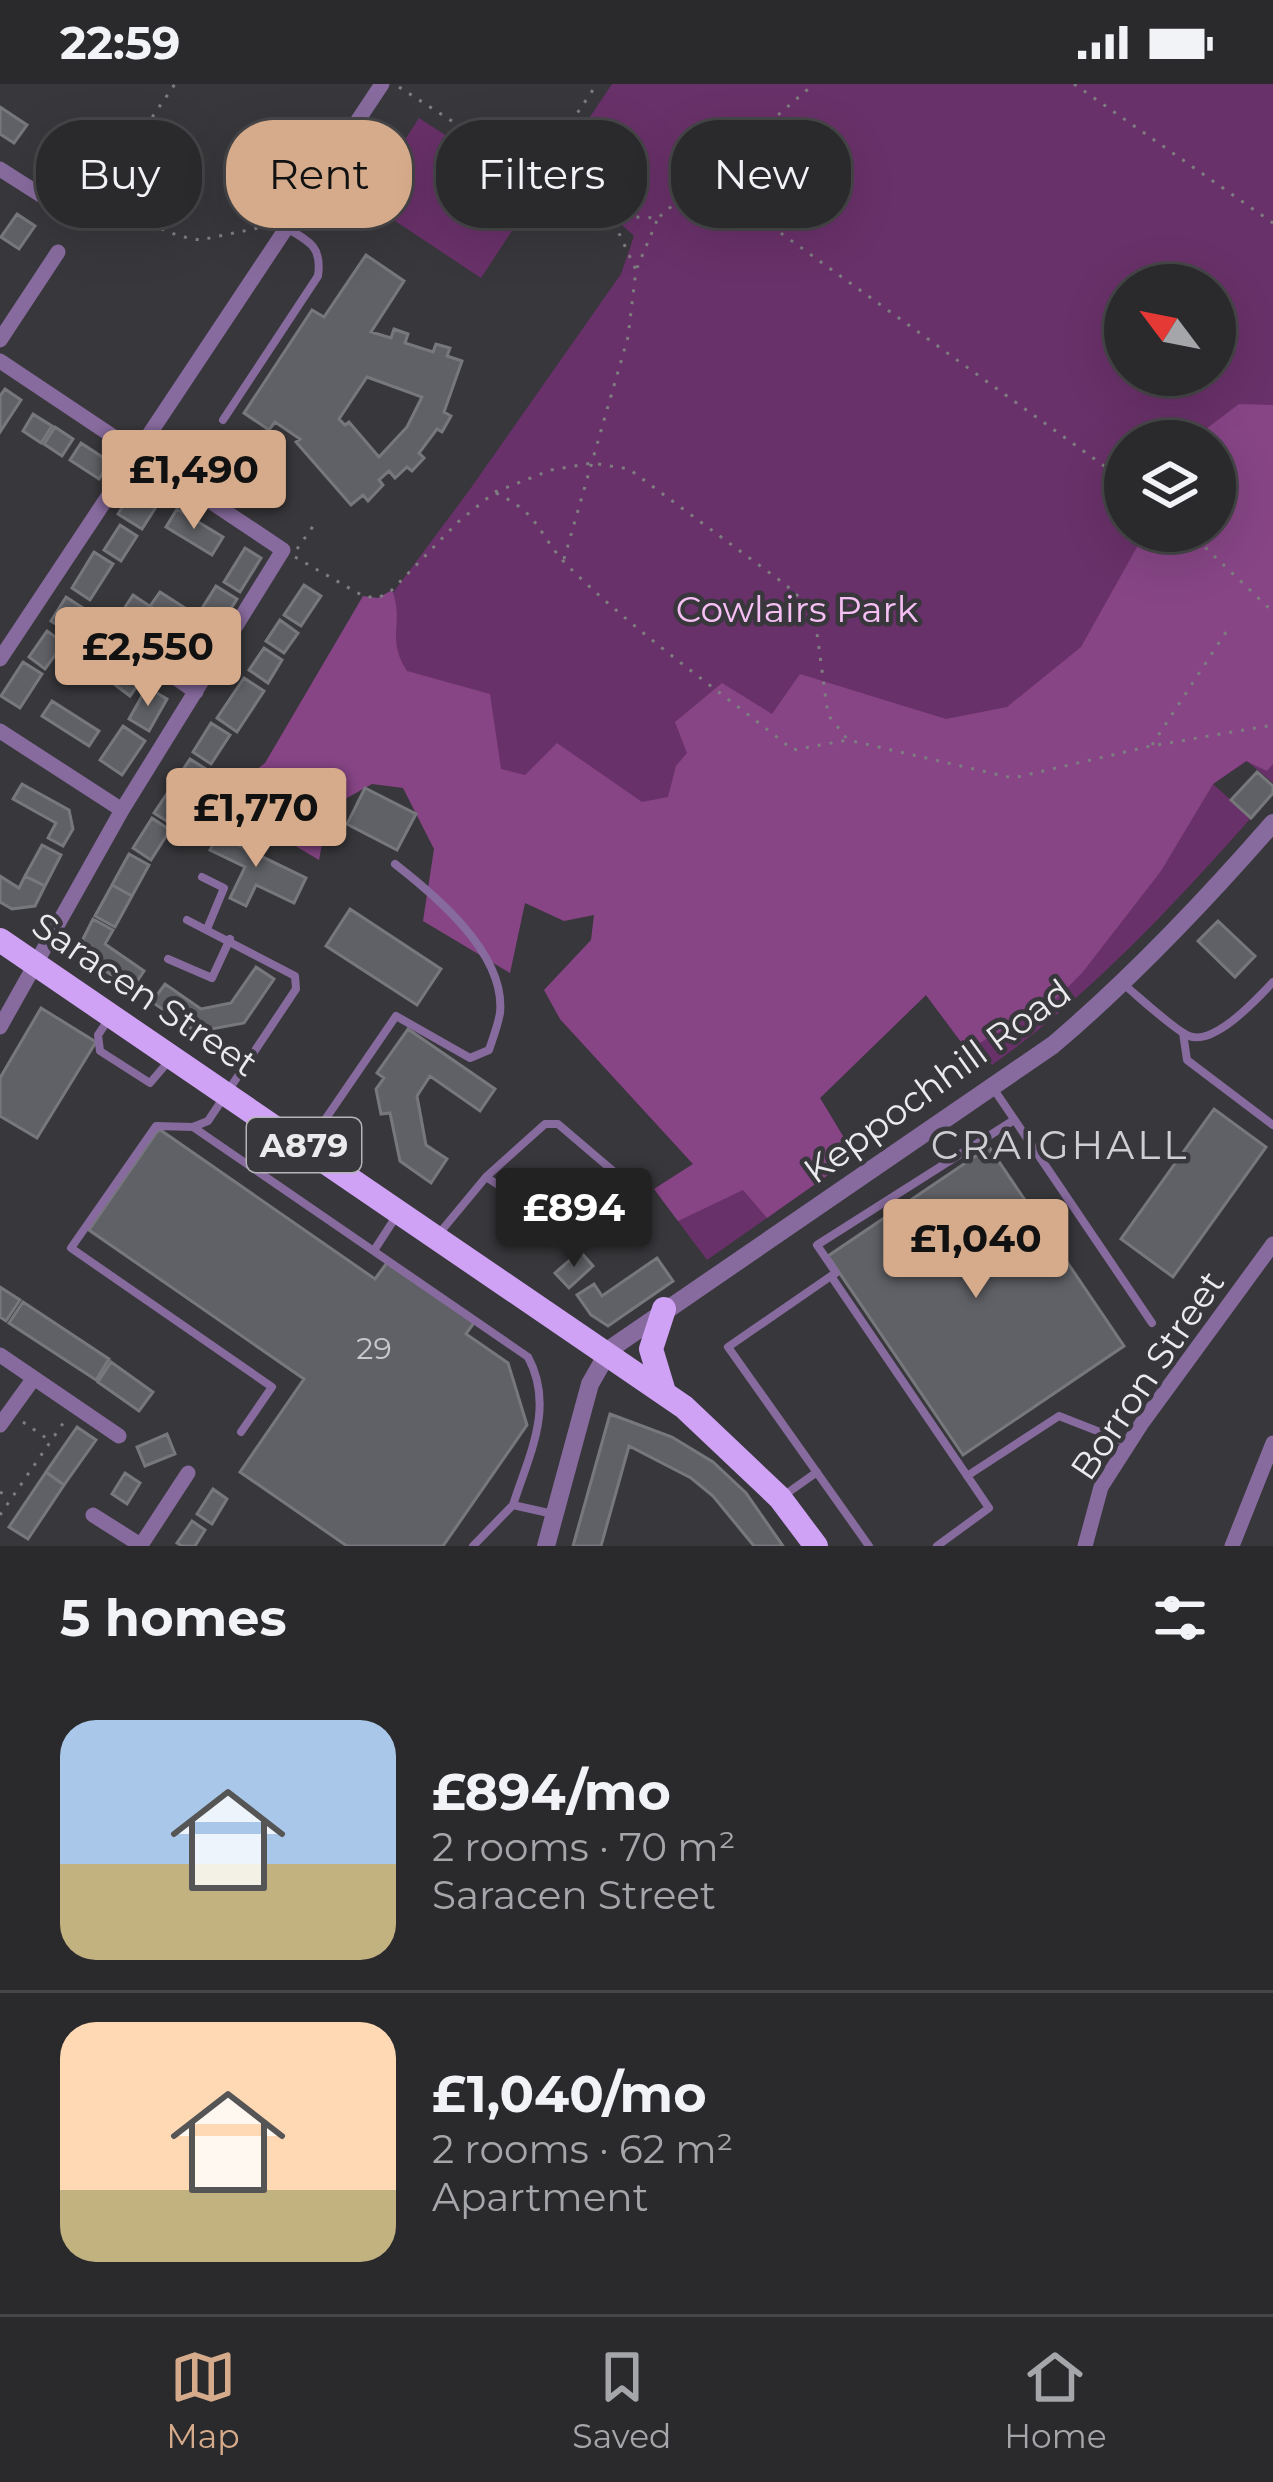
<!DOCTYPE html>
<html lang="en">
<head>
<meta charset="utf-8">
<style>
	body { margin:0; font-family:Montserrat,sans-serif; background:#363538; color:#f1f3f6; height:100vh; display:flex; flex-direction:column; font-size:45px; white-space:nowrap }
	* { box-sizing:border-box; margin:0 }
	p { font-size:39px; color:#a5a6a9 }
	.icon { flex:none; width:66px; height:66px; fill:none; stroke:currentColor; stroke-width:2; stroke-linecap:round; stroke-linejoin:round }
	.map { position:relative; height:1462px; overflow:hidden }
	.panel { display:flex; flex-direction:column; background:#2a292c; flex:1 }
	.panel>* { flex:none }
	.hud { position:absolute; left:36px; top:36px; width:1203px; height:108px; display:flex; gap:24px }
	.needle { width:78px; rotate:302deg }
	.buttons { position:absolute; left:1104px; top:180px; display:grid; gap:24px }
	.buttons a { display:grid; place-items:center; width:132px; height:132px; border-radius:50%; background:#2a292c; box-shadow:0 12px 48px #0002,0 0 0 3px #464548; font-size:60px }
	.price { position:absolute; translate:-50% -102px; padding:0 27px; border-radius:12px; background:#d6ab8b; color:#111; font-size:39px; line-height:78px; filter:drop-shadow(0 3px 6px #0008) }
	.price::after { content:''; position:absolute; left:50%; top:72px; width:36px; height:27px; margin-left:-18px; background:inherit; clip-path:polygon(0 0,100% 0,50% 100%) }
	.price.active { background:#222; color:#fff }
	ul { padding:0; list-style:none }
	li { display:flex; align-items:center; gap:36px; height:300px; padding:0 60px }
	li+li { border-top:3px solid #464548 }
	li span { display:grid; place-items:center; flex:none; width:336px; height:240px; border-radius:36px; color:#555 }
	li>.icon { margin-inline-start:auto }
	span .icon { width:144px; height:144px; fill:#fffc; stroke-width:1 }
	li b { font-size:51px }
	h2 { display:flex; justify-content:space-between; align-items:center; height:144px; padding:0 60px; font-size:51px }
	.tag { padding:0 42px; border-radius:48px; background:#2a292c; box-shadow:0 12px 48px #0002,0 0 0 3px #464548; font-size:42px; line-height:108px }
	.tag.active { background:#d6ab8b; color:#111 }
	.status { display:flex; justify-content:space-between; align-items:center; height:84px; padding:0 60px; background:#2a292c; direction:ltr }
	.status svg { height:33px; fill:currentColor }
	.tab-bar { display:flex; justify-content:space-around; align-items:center; height:168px; border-top:3px solid #464548; background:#2a292c; font-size:33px; color:#a5a6a9 }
	.tab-bar a { display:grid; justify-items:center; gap:6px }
	.tab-bar .active { color:#d6ab8b }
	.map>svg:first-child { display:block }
	.green { fill:#693169; fill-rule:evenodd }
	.forest { fill:#874586 }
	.building { fill:#606166; stroke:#76787c; stroke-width:3; fill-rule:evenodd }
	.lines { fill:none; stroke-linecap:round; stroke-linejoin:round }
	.path { stroke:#7e7d80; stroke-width:3; stroke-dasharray:3 9; stroke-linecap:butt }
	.service { stroke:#876b9e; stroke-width:8 }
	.minor { stroke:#876b9e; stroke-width:15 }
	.tertiary { stroke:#876b9e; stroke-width:18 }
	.primary { stroke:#d0a2f6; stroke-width:24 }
	.labels { text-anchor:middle; stroke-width:9; stroke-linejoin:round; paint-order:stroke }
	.number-label { font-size:30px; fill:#c8c8cb }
	.shield { fill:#38373b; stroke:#b5b5b8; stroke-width:3 }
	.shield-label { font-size:33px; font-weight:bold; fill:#ebebed }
	.park-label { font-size:36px; fill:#f7c0f5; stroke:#38373b }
	.street-label { font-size:36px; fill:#ebebed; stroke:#38373b }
	.neighbourhood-label { font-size:39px; letter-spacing:3px; fill:#cfced3; stroke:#38373b }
</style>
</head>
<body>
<div class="status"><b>22:59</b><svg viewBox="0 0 49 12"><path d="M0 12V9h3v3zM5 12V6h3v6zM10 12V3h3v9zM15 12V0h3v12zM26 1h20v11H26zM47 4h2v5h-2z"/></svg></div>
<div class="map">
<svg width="1273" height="1462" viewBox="0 0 1273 1462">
	<rect width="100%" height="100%" fill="#38373b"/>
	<path class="green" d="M 612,0 L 1273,0 L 1273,699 L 1247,677 L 1213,700 L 1251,734 C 1172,823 1089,912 992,981 L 972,963 L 967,966 L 926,911 L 820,1014 L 855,1072 L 707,1176 L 654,1105 L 693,1080 L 560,935 L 640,826 L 319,608 L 468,408 L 621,190 L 634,152 L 557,82 ZM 1125,201 L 1215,201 L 1215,291 L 1125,291 ZM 1125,357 L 1215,357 L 1215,447 L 1125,447 Z
		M 419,34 L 536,110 L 481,194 L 365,117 Z"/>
	<path class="forest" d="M 1239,320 L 1273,321 L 1273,680 L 1267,687 L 1246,677 L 1213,700 L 1161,787 L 1082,889 L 1054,917 L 967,966 L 926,911 L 820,1014 L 855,1072 L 767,1134 L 743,1106 L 678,1137 L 654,1105 L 693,1080 L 560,935 L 544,906 L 591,856 L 594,831 L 564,837 L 525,819 L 510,889 L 423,837 L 434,765 L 403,704 L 372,700 L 329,724 L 319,776 L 218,716 L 265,679 L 363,512 L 378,514 L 392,506 C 405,540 385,553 407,587 L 490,610 L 501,685 L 525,691 L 557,659 L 642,718 L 668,713 L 676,682 L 687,669 L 675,638 L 722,599 L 772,630 L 800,590 L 946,635 L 1007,623 L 1081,563 L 1146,447 L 1215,447 L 1215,357 L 1197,357 L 1202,348 Z"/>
	<path class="building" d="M 0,23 L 27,41 L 14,59 L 0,50 Z
		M 17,130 L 35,142 L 19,165 L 1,153 Z
		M 366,171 L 404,197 L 371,248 L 391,254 L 394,245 L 408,250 L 405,259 L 433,268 L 436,260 L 450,264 L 447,272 L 462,277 L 444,328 L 451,332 L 442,348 L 437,345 L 419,369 L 424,374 L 412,387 L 407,383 L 395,394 L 389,387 L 379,396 L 383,401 L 368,417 L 363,411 L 351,421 L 296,358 L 300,355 L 275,338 L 269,346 L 244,329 L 312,226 L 324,233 ZM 367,293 L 422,313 L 407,343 L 379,373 L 349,338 L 345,341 L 339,335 Z
		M 5,305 L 21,316 L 0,348 L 0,312 Z
		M 33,330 L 52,342 L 41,359 L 23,347 Z
		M 55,343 L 73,355 L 62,372 L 44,360 Z
		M 81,359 L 110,378 L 99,395 L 70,376 Z
		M 139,397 L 163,412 L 142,445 L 118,430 Z
		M 177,425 L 223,453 L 212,471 L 166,443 Z
		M 120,441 L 137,452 L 121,477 L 104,466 Z
		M 245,464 L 261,474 L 240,508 L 224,498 Z
		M 94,468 L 113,480 L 90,516 L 72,504 Z
		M 304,501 L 321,512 L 301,542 L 284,531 Z
		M 216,502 L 237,515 L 220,542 L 199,529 Z
		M 160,508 L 188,526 L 178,541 L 150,522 Z
		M 133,511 L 157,527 L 125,575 L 101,560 Z
		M 66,513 L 83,524 L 68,548 L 51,537 Z
		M 280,536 L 298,549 L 284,569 L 266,557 Z
		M 204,541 L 210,560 L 180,571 L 174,551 Z
		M 47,547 L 64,559 L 45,585 L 29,573 Z
		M 264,564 L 282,576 L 268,599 L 249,586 Z
		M 116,572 L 144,592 L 130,612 L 102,591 Z
		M 23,578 L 42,590 L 20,624 L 1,612 Z
		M 244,594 L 264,607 L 237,648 L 217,634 Z
		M 147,603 L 167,615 L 149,647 L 129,635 Z
		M 52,617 L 99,647 L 89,662 L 42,632 Z
		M 211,639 L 230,651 L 211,680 L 193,668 Z
		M 123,642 L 145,657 L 122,691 L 100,676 Z
		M 190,675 L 209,687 L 194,710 L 175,698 Z
		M 1257,688 L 1273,702 L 1273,709 L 1251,734 L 1231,716 Z
		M 22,700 L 69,726 L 73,745 L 63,762 L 48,754 L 56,739 L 13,715 Z
		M 172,702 L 191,715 L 173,741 L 154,729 Z
		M 365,704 L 416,730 L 397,766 L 347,740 Z
		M 152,734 L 170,746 L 151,776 L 133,764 Z
		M 222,742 L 243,752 L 238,761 L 306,794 L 294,819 L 256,801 L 246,822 L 230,814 L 245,783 L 210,766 Z
		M 42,761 L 61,771 L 45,802 L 25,792 Z
		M 129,770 L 149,781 L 132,812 L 112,801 Z
		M 0,792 L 19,804 L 25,792 L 45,802 L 35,822 L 12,825 L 0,818 Z
		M 112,801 L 132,812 L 115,843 L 95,832 Z
		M 350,825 L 441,885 L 417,921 L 326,862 Z
		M 93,835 L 113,846 L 105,860 L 144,887 L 132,905 L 88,875 L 83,855 Z
		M 1218,837 L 1255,872 L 1235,893 L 1198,857 Z
		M 256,883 L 274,895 L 244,939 L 196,948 L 152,918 L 165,900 L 201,925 L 231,919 Z
		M 41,924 L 96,958 L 37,1054 L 0,1032 L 0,994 Z
		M 408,945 L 495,1005 L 480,1027 L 430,992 L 417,1012 L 426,1061 L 447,1075 L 431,1099 L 400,1077 L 390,1029 L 381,1030 L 376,1005 L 384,994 L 377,989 Z
		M 1214,1025 L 1266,1063 L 1173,1193 L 1121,1155 Z
		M 159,1045 L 375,1195 L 389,1176 L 476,1236 L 466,1250 L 508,1279 L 527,1341 L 443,1462 L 347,1462 L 240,1388 L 304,1295 L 89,1146 Z
		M 989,1063 L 1124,1262 L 963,1371 L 828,1172 Z
		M 580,1167 L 593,1182 L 569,1204 L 555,1189 Z
		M 657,1174 L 673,1197 L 608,1242 L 591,1231 L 577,1211 L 594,1200 L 602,1212 Z
		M 0,1203 L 20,1216 L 6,1237 L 0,1233 Z
		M 23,1218 L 109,1275 L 96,1296 L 9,1239 Z
		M 111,1278 L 153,1308 L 139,1327 L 98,1298 Z
		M 610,1330 L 672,1353 L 713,1378 L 746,1409 L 783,1462 L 754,1462 L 713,1412 L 691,1394 L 629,1362 L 601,1462 L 573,1462 Z
		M 77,1343 L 96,1356 L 64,1401 L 46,1388 Z
		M 167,1350 L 175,1370 L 145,1382 L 137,1363 Z
		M 46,1388 L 64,1401 L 28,1455 L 9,1443 Z
		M 125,1389 L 140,1399 L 127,1420 L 112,1410 Z
		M 213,1405 L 227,1415 L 212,1440 L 197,1430 Z
		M 192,1437 L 205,1446 L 195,1462 L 182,1462 L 177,1459 Z"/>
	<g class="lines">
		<path class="path" d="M 1074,0 L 1273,139
			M 399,3 L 520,81 L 544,78 L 597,0
			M 532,80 L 611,132 L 658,134 L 814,0
			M 703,93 L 1125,397
			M 91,122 L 175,0
			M 93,139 L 128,131 L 179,152 L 200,156 L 268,142
			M 637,184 L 658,134
			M 496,409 C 542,431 537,450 567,481 C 633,547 720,607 793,666 L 848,656
			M 1188,447 L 1273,528
			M 297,465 L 314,441
			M 295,473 L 363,512 L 378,514 L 392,506 L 458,438 L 495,408 L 551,386 L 592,379 L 629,385 L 786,501 L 814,527 L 828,631 L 848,656 L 1013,694 L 1151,662 L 1273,641
			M 564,475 L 628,253 L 636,186 L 611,132
			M 1152,661 L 1230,542
			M 23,1338 L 49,1356
			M 0,1408 L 10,1414
			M 0,1431 L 66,1335"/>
		<path class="service" d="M 223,336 L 318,192 C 322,164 311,158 288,145
			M 202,793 L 224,804 L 207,845
			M 187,836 L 295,892 L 296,905 L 208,1037 L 193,1043 L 156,1042 L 71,1164 L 272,1303 L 241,1348
			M 168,875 L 212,894 L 230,855
			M 1122,899 C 1137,911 1174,946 1189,952 C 1214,962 1257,915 1273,898
			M 108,936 L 98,951 L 100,967 L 150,999 L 168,978
			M 1183,949 L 1187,976 L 1273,1041
			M 993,1004 L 1152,1239
			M 193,1043 L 528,1273 C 555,1323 529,1371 513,1421
			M 307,1062 L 396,932 L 470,974 L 489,966 C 493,954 498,941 500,929 C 506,870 436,812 395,780
			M 437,1152 L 486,1093 L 545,1040 L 558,1040 L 619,1092 L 608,1108 L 567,1146 L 486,1093
			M 375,1165 L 397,1131
			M 831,1192 L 728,1263 L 869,1462
			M 967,1392 L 1059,1332 L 1128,1359
			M 786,1410 L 817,1388
			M 473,1462 L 513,1421 L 553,1430
			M 937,1462 L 989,1424 L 831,1192 L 836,1189 L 817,1161 L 1014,1036"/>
		<path class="minor" d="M 0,85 L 80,136
			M 0,256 L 58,168
			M 0,277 L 283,466 L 122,726 L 0,943
			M 158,549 L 145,572 L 196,608
			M 0,575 L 382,0
			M 0,647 L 122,726
			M 0,1271 L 119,1352
			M 0,1341 L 34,1294
			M 93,1431 L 142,1462
			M 141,1461 L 188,1389
			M 1085,1462 L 1101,1403 L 1142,1339 L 1273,1160
			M 1232,1462 L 1273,1359"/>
		<path class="tertiary" d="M 546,1462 L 590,1300 L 610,1265 L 1053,961 C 1132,894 1205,817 1273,739"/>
		<path class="primary" d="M 0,856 L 684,1323 L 780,1414 L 816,1462
			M 664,1225 L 651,1265 L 664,1308"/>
	</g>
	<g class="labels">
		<g class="number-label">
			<text x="374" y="1275">29</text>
		</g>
		<rect class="shield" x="247" y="1034" width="114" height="54" rx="9"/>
		<g class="shield-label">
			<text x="304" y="1073">A879</text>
		</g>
		<g class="park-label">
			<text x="797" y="538">Cowlairs Park</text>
		</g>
		<g class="street-label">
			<text transform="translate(145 910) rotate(34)" y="13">Saracen Street</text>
			<text transform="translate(937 997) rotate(-36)" y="13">Keppochhill Road</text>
			<text transform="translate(1147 1291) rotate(-56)" y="13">Borron Street</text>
		</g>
		<g class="neighbourhood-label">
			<text x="1060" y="1075">CRAIGHALL</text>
		</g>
	</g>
</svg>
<div class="buttons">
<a><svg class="needle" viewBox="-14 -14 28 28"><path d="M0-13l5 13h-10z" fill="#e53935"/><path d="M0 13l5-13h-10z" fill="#a5a6a9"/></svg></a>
<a><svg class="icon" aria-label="layers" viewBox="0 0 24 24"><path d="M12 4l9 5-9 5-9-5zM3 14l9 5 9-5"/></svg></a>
</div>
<b class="price" style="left:194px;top:448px">£1,490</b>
<b class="price" style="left:148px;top:625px">£2,550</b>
<b class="price" style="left:256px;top:786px">£1,770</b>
<b class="price active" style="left:574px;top:1186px">£894</b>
<b class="price" style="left:976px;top:1217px">£1,040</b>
<div class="hud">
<a class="tag">Buy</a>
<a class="tag active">Rent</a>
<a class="tag">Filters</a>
<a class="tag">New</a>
</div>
</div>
<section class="panel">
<h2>5 homes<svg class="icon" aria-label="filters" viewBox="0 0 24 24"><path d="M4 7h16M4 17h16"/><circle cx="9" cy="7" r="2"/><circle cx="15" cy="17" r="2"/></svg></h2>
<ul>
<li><span style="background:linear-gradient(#a9c7e8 60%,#c2b280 0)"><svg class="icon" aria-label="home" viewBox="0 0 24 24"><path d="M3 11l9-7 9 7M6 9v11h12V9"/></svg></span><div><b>£894/mo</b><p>2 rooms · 70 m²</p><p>Saracen Street</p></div></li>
<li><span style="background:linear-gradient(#ffd9b3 70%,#c2b280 0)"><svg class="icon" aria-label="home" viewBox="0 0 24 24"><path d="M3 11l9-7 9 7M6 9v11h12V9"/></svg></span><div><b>£1,040/mo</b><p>2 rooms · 62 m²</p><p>Apartment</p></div></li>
</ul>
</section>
<nav class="tab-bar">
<a class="active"><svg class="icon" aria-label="map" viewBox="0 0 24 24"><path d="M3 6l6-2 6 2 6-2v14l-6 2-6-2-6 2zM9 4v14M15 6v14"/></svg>Map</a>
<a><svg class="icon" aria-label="saved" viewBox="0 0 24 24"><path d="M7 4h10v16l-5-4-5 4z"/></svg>Saved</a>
<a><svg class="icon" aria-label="home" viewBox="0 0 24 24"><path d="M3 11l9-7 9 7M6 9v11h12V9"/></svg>Home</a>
</nav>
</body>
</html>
